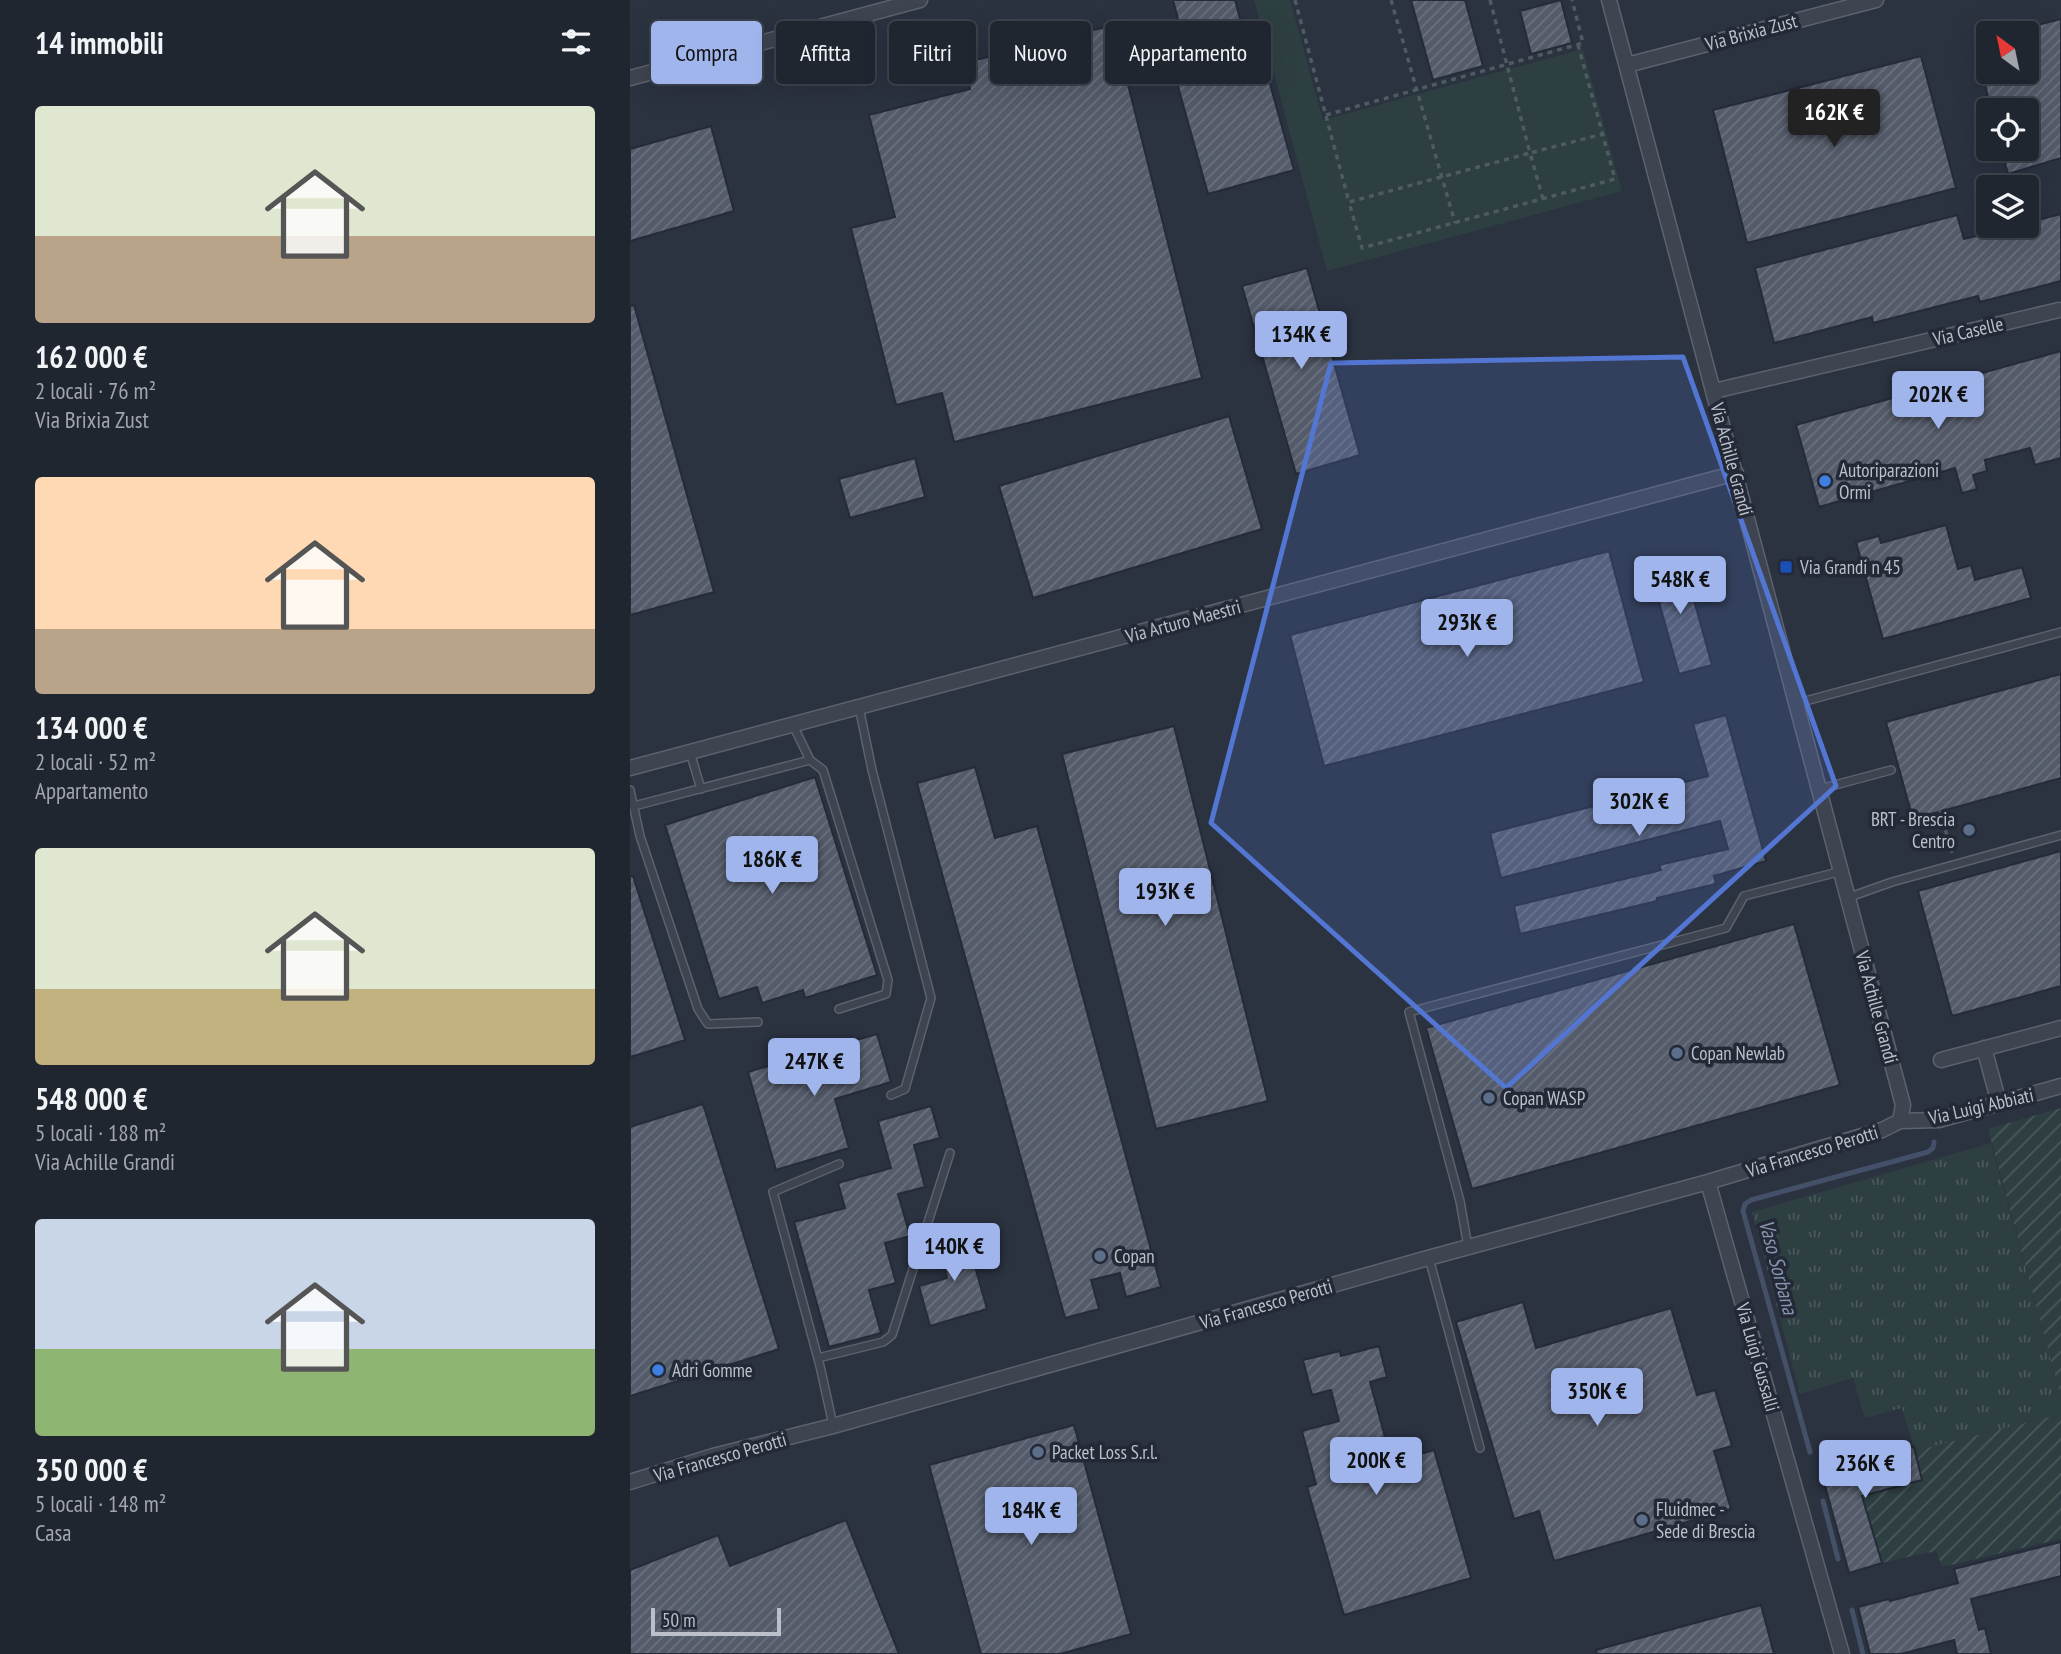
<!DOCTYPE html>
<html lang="it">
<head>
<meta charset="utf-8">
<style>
	body { margin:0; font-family:"PT Sans Narrow",sans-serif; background:#282e38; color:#f1f3f6; height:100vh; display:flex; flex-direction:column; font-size:26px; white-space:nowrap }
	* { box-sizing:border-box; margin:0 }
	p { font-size:23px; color:#a2a5ab }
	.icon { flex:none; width:38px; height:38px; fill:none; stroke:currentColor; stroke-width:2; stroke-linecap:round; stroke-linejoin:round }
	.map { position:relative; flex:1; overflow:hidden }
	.sheet { display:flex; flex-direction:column; background:#202630; width:630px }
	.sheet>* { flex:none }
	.guide { position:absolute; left:21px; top:21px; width:665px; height:63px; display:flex; gap:14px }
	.needle { width:46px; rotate:327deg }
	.controls { position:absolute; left:1346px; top:21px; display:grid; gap:14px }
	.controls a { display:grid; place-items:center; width:63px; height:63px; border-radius:7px; background:#202630; box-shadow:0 7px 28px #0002,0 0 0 2px #3d434c; font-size:35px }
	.scale { position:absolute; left:21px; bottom:18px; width:130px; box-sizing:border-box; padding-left:7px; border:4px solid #bbc0ca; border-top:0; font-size:19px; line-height:24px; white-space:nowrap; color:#bbc0ca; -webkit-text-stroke:5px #232936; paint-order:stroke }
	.price { position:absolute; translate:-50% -60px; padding:0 16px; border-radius:7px; background:#9fb5ec; color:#111; font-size:23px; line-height:46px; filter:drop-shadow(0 2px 4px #0008) }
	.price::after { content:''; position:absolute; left:50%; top:42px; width:21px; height:16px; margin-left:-10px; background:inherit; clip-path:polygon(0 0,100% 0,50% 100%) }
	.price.current { background:#222; color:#fff }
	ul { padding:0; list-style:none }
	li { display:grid; align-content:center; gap:14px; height:371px; padding:0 35px }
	li span { display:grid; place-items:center; height:217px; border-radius:7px; color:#555 }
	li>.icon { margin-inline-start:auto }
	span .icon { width:126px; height:126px; fill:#fffc; stroke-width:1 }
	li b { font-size:30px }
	h2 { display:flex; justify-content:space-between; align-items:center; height:84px; padding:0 35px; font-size:30px }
	.pill { padding:0 24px; border-radius:7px; background:#202630; box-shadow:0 7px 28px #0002,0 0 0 2px #3d434c; font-size:24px; line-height:63px }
	.pill.current { background:#9fb5ec; color:#111 }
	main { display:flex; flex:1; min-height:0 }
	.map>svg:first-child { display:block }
	.grass { fill:url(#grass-tufts) }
	.park { fill:#2e3f42 }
	.garden { fill:url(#garden-furrows) }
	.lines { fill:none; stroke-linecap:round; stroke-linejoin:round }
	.stream { stroke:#445068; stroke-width:5 }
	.building { fill:url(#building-hatch); stroke:#252b38; stroke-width:2 }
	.service-casing { stroke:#5c626e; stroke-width:10 }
	.minor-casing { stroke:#5c626e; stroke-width:17 }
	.path { stroke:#4d5c60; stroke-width:3.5; stroke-dasharray:5 5; stroke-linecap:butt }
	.service { stroke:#3e4450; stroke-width:7 }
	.minor { stroke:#3e4450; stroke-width:14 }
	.marked { fill:#5476d3; fill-opacity:0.2; stroke:#5476d3; stroke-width:5; stroke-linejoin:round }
	.shop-dot { fill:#3f7fe0; stroke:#232936; stroke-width:2.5 }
	.transit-dot { fill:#1a4fb4; stroke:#232936; stroke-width:2.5 }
	.service-dot { fill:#5c6f8a; stroke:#232936; stroke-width:2.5 }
	.labels { text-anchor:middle; stroke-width:7; stroke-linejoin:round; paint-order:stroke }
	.street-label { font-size:19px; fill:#bbc0ca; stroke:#232936 }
	.poi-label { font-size:19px; fill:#bbc0ca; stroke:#232936; text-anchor:start }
	.water-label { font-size:21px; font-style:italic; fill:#8694ad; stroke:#232936 }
</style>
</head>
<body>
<main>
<section class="sheet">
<h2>14 immobili<svg class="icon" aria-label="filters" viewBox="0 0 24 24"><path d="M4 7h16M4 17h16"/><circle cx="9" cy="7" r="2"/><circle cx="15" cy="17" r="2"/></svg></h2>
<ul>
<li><span style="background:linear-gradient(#dfe7d0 60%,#b9a48a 0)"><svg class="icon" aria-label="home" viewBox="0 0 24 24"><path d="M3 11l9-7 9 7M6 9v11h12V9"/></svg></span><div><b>162 000 €</b><p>2 locali · 76 m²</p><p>Via Brixia Zust</p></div></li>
<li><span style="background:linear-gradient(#ffd9b3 70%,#b9a48a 0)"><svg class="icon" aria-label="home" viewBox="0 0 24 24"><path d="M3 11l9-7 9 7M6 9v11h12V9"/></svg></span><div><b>134 000 €</b><p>2 locali · 52 m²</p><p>Appartamento</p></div></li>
<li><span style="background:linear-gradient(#dfe7d0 65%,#c2b280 0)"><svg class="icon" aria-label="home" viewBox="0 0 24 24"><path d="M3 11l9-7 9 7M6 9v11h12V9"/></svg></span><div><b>548 000 €</b><p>5 locali · 188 m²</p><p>Via Achille Grandi</p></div></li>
<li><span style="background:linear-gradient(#c9d6e8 60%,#8fb573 0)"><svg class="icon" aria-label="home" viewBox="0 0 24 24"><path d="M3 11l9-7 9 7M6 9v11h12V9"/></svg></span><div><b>350 000 €</b><p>5 locali · 148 m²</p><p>Casa</p></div></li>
</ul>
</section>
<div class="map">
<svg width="1431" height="1654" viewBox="0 0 1431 1654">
	<defs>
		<pattern id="grass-tufts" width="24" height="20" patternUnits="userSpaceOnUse" patternTransform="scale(1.75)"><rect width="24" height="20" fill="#2e3f42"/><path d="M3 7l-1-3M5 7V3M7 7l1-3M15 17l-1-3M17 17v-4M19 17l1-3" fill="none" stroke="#4a595c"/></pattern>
		<pattern id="garden-furrows" width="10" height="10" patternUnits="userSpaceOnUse" patternTransform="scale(1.75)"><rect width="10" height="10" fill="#2e3f42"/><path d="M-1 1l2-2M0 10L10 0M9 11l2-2" fill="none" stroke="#4a595c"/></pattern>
		<pattern id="building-hatch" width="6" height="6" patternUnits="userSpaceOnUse" patternTransform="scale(1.75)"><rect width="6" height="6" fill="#545b6a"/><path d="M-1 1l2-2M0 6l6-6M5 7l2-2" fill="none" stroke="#6b717e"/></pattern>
	</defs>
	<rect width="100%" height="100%" fill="#2b3240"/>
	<path class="grass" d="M 1361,1143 L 1431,1397 L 1431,1414 L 1285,1451 L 1272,1408 L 1235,1418 L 1223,1378 L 1170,1394 L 1122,1212 Z"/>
	<path class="park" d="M 624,0 L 660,0 L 693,120 L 953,49 L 992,191 L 697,271 Z"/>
	<path class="garden" d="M 1431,1108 L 1431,1397 L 1358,1129 Z
		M 1431,1414 L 1431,1495 L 1429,1495 L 1431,1502 L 1431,1539 L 1312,1567 L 1306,1551 L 1252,1563 L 1232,1496 L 1292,1480 L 1285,1451 Z"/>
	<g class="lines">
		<path class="stream" d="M 1180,1452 L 1113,1211 L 1115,1204 L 1121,1200 L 1298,1152 L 1303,1148 L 1304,1142
			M 1193,1501 L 1208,1559
			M 1222,1610 L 1233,1654"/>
	</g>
	<path class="building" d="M 543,0 L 605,0 L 612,26 L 623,23 L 664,170 L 578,194 L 537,47 L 554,42 Z
		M 781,0 L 835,0 L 853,66 L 803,80 Z
		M 931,0 L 942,43 L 901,54 L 890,11 Z
		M 1431,19 L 1431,158 L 1378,174 L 1371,149 L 1396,149 L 1396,110 L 1361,110 L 1352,72 L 1396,72 L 1396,28 Z
		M 483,25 L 572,378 L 324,442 L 312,393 L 266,405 L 221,228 L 265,217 L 239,115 L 340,89 L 334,63 Z
		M 1291,56 L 1326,188 L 1117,243 L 1083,110 Z
		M 81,126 L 104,211 L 0,241 L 0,149 Z
		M 1431,214 L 1431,281 L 1350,302 L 1348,296 L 1243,323 L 1242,317 L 1144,343 L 1125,268 L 1327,215 L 1334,239 L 1385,226 L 1396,226 L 1396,223 Z
		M 677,268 L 730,455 L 666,474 L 612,286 Z
		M 4,305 L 84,592 L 0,615 L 0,306 Z
		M 1431,351 L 1431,458 L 1405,465 L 1400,448 L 1355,460 L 1357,471 L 1343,475 L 1347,489 L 1332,493 L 1325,468 L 1189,507 L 1166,425 Z
		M 599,416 L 632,529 L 403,598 L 369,486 Z
		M 285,458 L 295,497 L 220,518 L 209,479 Z
		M 1316,525 L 1328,569 L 1341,565 L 1345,580 L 1392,567 L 1401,598 L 1253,639 L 1226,542 L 1249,536 L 1251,543 Z
		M 979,551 L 1014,682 L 694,766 L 660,635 Z
		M 1052,557 L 1082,665 L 1049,674 L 1019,566 Z
		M 1431,674 L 1431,778 L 1283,819 L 1256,722 Z
		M 1096,715 L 1136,861 L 1084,876 L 1086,884 L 1027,898 L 1027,901 L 890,934 L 884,906 L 1031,870 L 1029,865 L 1098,849 L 1090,821 L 871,878 L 860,833 L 1078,776 L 1063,724 Z
		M 544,726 L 638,1101 L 526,1129 L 432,754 Z
		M 345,767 L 365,838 L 407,826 L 531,1287 L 496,1297 L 490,1273 L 461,1280 L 469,1309 L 435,1318 L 287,783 Z
		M 185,777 L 247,975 L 175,998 L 173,990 L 132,1003 L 127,987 L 89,999 L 35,825 Z
		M 1431,851 L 1431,986 L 1322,1016 L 1288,891 Z
		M 0,876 L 3,876 L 55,1040 L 0,1057 Z
		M 1164,924 L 1210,1085 L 842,1189 L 796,1028 Z
		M 247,1034 L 261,1082 L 205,1099 L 219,1148 L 146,1170 L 118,1072 Z
		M 73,1104 L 149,1349 L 0,1396 L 0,1127 Z
		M 301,1106 L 310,1138 L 284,1145 L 295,1187 L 268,1194 L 280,1236 L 255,1243 L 266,1283 L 239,1290 L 251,1333 L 199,1347 L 164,1222 L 215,1208 L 208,1183 L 261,1168 L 248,1121 Z
		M 335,1231 L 357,1309 L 300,1326 L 289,1286 L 317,1278 L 306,1239 Z
		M 893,1302 L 906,1348 L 1041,1308 L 1067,1395 L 1085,1390 L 1102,1446 L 1084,1451 L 1101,1509 L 924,1561 L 909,1511 L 884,1519 L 826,1322 Z
		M 749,1346 L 757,1377 L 740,1382 L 755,1437 L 732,1443 L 739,1469 L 804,1450 L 841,1578 L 714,1615 L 677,1487 L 686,1484 L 672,1431 L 709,1421 L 701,1390 L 682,1395 L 673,1360 L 710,1351 L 711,1356 Z
		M 444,1425 L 501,1634 L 430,1654 L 351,1654 L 299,1465 Z
		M 1284,1447 L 1292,1480 L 1232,1496 L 1252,1563 L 1219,1573 L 1191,1471 Z
		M 216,1520 L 269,1654 L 0,1654 L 0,1570 L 88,1535 L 100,1566 Z
		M 1431,1542 L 1431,1576 L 1341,1599 L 1349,1630 L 1355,1628 L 1361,1654 L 1327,1654 L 1324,1640 L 1271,1654 L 1240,1654 L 1228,1607 L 1259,1599 L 1260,1601 L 1328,1583 L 1324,1569 Z
		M 1131,1605 L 1144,1654 L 967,1654 L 966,1650 Z"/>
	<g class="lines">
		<g class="service-casing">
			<path id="service" d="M 1168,703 L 1431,632
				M 229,707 L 242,770 L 301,998 L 275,1089 L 261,1095
				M 163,725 L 180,760 L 193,770 L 258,980 L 256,994 L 209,1009
				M 60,752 L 71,789
				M 1190,789 L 1261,770
				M 0,790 L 10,836 L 68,1009 L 78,1024 L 128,1022
				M 4,806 L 180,760
				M 1217,898 L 1262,882 L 1431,835
				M 838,1247 L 830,1201 L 779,1012 L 1096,928 L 1114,896 L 1212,871
				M 799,1258 L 850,1448
				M 188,1358 L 253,1342 L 262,1335 L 320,1153
				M 203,1425 L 190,1366 L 143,1192 L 209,1164"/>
		</g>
		<g class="minor-casing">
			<path id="minor" d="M 979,0 L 1273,1105 L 1270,1121
				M 997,65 L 1246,0
				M 0,78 L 290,0
				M 1084,391 L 1429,310
				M 0,768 L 1106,473
				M 1354,1048 L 1369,1103
				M 1311,1060 L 1431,1028
				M 1078,1182 L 1212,1654
				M 0,1482 L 83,1456 L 203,1426 L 798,1258 L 1078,1182 L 1252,1130 L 1270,1121 L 1309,1120 L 1431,1086"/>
		</g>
		<path class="path" d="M 665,0 L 719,202
			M 761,0 L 825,223
			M 860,0 L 900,153 L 719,202 L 732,248 L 985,179 L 948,45
			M 696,115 L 953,43 L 942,0
			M 913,199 L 900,153 L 973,134
			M 1310,811 L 1322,853"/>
		<use href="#service" class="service"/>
		<use href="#minor" class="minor"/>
	</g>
	<path class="marked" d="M 1053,357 L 1206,786 L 876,1088 L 581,823 L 701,363 Z"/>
	<g class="shop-dot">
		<circle cx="1195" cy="481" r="7"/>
		<circle cx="28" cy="1370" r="7"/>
	</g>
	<rect class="transit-dot" x="1149" y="560" width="14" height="14" rx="3.5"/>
	<g class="service-dot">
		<circle cx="1339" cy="830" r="7"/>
		<circle cx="1047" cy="1053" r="7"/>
		<circle cx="859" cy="1098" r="7"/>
		<circle cx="470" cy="1256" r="7"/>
		<circle cx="408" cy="1452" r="7"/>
		<circle cx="1012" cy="1520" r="7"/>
	</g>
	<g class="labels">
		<g class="street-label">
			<text transform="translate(1121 32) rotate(-15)" y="7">Via Brixia Zust</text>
			<text transform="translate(1338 331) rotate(-13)" y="7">Via Caselle</text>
			<text transform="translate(1102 459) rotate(75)" y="7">Via Achille Grandi</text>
			<text transform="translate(553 621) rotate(-15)" y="7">Via Arturo Maestri</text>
			<text transform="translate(1247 1007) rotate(75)" y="7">Via Achille Grandi</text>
			<text transform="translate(1351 1106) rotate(-13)" y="7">Via Luigi Abbiati</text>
			<text transform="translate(1182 1151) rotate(-17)" y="7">Via Francesco Perotti</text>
			<text transform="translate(636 1304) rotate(-16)" y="7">Via Francesco Perotti</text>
			<text transform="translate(1128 1357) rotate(74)" y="7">Via Luigi Gussalli</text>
			<text transform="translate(90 1457) rotate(-16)" y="7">Via Francesco Perotti</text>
		</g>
		<g class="poi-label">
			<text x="1209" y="477">Autoriparazioni<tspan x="1209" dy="22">Ormi</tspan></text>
			<text x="1170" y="574">Via Grandi n 45</text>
			<text x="1325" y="826" text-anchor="end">BRT - Brescia<tspan x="1325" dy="22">Centro</tspan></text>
			<text x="1061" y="1060">Copan Newlab</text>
			<text x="873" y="1105">Copan WASP</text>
			<text x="484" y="1263">Copan</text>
			<text x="42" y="1377">Adri Gomme</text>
			<text x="422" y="1459">Packet Loss S.r.l.</text>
			<text x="1026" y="1516">Fluidmec -<tspan x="1026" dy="22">Sede di Brescia</tspan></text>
		</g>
		<g class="water-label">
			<text transform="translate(1148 1267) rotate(75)" y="7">Vaso Sorbana</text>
		</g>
	</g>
</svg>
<div class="controls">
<a><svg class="needle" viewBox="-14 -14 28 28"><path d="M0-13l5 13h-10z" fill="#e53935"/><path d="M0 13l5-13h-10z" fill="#a2a5ab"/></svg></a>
<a><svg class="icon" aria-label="locate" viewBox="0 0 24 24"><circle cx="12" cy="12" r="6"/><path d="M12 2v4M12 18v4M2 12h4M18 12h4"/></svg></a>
<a><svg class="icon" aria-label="layers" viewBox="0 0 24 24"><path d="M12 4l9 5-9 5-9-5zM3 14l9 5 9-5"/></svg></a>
</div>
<div class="scale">50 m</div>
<b class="price current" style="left:1204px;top:149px">162K €</b>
<b class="price" style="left:671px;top:371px">134K €</b>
<b class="price" style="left:1308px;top:431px">202K €</b>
<b class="price" style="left:1050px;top:616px">548K €</b>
<b class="price" style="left:837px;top:659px">293K €</b>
<b class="price" style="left:1009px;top:838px">302K €</b>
<b class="price" style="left:142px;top:896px">186K €</b>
<b class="price" style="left:535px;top:928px">193K €</b>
<b class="price" style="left:184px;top:1098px">247K €</b>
<b class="price" style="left:324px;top:1283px">140K €</b>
<b class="price" style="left:967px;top:1428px">350K €</b>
<b class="price" style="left:746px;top:1497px">200K €</b>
<b class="price" style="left:1235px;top:1500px">236K €</b>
<b class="price" style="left:401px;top:1547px">184K €</b>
<div class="guide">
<a class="pill current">Compra</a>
<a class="pill">Affitta</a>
<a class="pill">Filtri</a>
<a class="pill">Nuovo</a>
<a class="pill">Appartamento</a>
</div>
</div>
</main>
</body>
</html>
